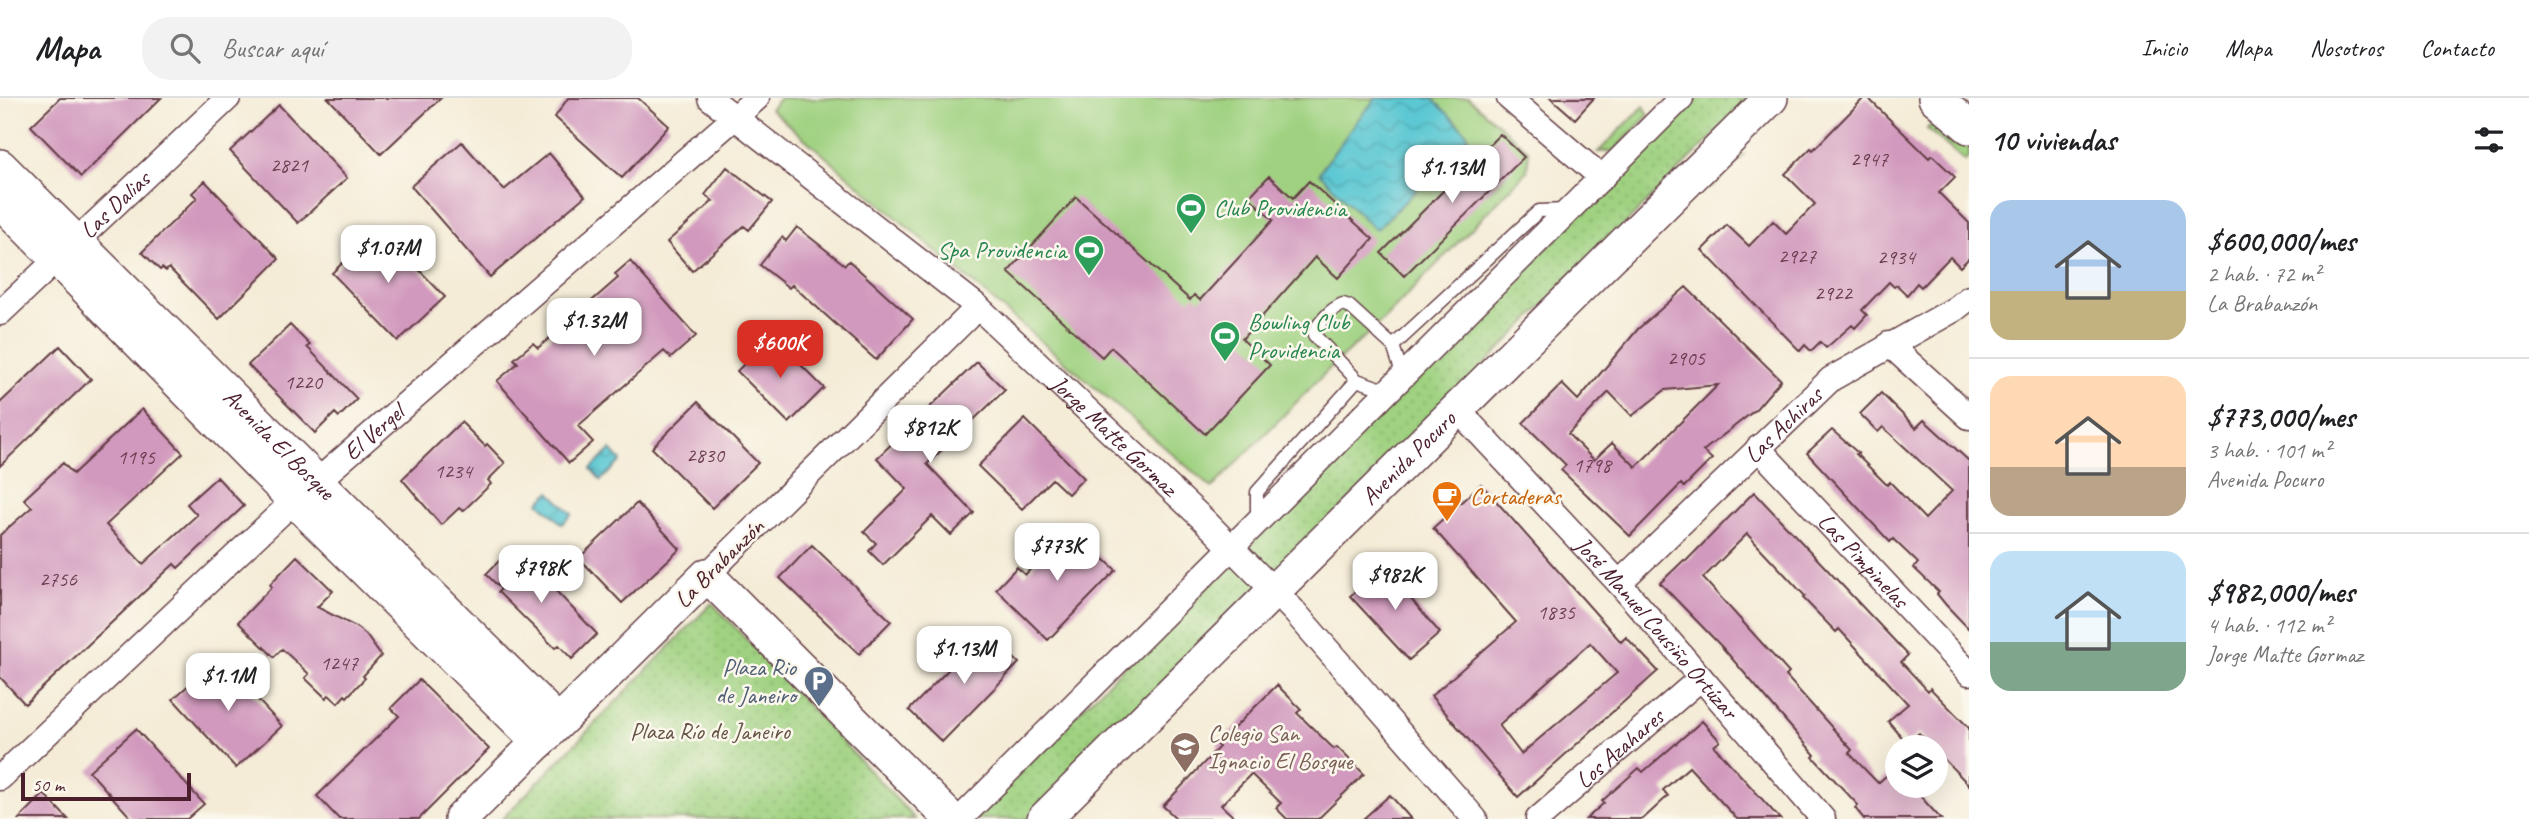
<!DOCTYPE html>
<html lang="es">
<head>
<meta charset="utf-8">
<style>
	body { margin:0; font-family:Caveat,sans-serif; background:#f2f2f2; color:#202124; height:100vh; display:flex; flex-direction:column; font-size:26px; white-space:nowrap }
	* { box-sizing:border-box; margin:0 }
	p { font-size:23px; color:#757577 }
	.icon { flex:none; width:38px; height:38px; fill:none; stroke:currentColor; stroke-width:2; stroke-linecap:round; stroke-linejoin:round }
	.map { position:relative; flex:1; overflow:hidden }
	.sheet { display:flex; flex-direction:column; background:#fff; width:560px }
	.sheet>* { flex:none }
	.fabs { position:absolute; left:1885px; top:637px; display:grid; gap:14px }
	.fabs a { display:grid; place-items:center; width:63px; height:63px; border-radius:50%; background:#fff; box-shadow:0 7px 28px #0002; font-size:35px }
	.scale { position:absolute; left:21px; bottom:18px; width:170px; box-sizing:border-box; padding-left:7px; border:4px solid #4a1f2b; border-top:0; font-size:19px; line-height:24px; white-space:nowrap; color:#4a1f2b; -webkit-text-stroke:5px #fbf7ec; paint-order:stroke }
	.price { position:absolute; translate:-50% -60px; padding:0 16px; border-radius:14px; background:#fff; color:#222; font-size:23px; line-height:46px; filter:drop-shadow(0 2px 4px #0008) }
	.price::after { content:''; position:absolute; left:50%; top:42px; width:21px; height:16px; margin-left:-10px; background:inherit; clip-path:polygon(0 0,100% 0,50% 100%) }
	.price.selected { background:#d93025; color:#fff }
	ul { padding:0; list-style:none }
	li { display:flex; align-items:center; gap:21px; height:175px; padding:0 21px }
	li+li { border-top:2px solid #e0e0e0 }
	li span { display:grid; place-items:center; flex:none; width:196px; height:140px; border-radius:21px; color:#555 }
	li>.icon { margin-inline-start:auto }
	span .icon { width:84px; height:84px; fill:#fffc; stroke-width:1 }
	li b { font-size:30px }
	h2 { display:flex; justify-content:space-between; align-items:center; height:84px; padding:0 21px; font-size:30px }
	header { display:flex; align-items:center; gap:42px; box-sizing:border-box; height:98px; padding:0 35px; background:#fff; border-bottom:2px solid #e0e0e0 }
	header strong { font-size:33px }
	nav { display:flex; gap:38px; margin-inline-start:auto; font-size:24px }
	.search { width:490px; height:63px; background:#f2f2f2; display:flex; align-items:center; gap:18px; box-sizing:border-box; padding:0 24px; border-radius:28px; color:#757577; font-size:26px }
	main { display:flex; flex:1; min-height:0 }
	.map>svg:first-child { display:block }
	.grass { fill:#9fd180; stroke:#747856; stroke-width:2 }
	.park { fill:url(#park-dots); stroke:#747856; stroke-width:2 }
	.water { fill:url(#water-waves); stroke:#52747f; stroke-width:2 }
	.building { fill:#d199bd; fill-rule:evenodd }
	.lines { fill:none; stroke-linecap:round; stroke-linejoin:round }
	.lane-casing { stroke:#643e45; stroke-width:15 }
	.street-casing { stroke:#643e45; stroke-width:27 }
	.secondary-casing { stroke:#643e45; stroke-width:36 }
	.lane { stroke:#fff; stroke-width:12 }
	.street { stroke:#fff; stroke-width:24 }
	.secondary { stroke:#fff; stroke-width:33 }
	.labels { text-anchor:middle; stroke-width:5; stroke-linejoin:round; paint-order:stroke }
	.number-label { font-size:21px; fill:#6c3e50 }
	.street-label { font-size:24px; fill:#4a1f2b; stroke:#fbf7ec }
	.leisure-label { font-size:24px; fill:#27864d; stroke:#fbf7ec; text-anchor:start }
	.food-label { font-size:24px; fill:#c56008; stroke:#fbf7ec; text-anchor:start }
	.service-label { font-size:24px; fill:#4e5e75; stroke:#fbf7ec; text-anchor:end }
	.park-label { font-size:24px; fill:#645444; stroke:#fbf7ec }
	.education-label { font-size:24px; fill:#785e54; stroke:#fbf7ec; text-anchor:start }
</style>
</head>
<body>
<header>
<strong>Mapa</strong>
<div class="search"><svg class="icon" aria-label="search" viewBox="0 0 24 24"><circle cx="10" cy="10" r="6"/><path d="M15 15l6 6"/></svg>Buscar aquí</div>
<nav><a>Inicio</a><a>Mapa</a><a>Nosotros</a><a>Contacto</a></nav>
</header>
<main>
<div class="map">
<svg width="1969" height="721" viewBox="0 0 1969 721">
	<defs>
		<pattern id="park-dots" width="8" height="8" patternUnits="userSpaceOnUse" patternTransform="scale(1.75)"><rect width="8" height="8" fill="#9fd180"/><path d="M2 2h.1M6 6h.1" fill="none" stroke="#8ab36f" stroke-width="1.8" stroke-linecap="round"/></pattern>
		<pattern id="water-waves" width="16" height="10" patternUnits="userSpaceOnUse" patternTransform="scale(1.75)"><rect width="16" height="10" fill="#5bc8d3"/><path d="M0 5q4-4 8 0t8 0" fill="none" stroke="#51abb5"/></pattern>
	</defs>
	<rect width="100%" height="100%" fill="#fbf7ec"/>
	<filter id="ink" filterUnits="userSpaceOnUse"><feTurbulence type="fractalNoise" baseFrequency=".0143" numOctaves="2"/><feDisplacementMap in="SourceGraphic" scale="14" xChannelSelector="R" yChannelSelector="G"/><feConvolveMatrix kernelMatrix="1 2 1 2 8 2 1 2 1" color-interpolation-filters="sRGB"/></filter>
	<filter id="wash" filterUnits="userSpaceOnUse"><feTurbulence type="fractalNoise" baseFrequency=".00686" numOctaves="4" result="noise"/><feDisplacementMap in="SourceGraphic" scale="28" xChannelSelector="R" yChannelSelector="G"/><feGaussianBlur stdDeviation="1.57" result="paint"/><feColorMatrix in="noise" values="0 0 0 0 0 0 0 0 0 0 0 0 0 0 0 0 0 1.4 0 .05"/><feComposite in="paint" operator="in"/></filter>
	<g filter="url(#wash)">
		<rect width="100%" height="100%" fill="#f4ecd7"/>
		<path class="grass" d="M 780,0 L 1468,0 L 1529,53 L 1527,73 L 1384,221 L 1329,271 L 1212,390 L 770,11 Z
			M 1644,8 L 1649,17 L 1613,53 L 1598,54 Z
			M 1937,20 L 1969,47 L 1969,59 L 1965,63 L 1927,31 Z
			M 1738,56 L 1744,57 L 1712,89 L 1709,85 Z"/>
		<path class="park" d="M 1696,0 L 1751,0 L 1030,721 L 971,721 Z
			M 712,505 L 915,721 L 502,721 Z"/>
		<path class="water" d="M 1376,0 L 1432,0 L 1466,34 L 1468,39 L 1465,44 L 1377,131 L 1373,130 L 1319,75 L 1356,24 Z
			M 611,352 L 621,363 L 601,382 L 591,371 Z
			M 550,394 L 572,416 L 562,426 L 539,404 Z"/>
		<g id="blocks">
			<path class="building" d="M 60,0 L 161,0 L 81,79 L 31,28 Z
				M 328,0 L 441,0 L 381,56 Z
				M 568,0 L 638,0 L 669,28 L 622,80 L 555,19 Z
				M 1551,0 L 1594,0 L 1575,21 Z
				M 1864,0 L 1868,0 L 1929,60 L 1932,57 L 1955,79 L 1939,95 L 1969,125 L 1969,160 L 1960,169 L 1950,159 L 1921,189 L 1917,185 L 1907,197 L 1897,187 L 1894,189 L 1889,184 L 1862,212 L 1867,217 L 1855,230 L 1852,227 L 1826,250 L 1820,244 L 1811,253 L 1805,247 L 1800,253 L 1702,152 L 1727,127 L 1749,148 L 1773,123 L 1786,136 L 1815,106 L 1785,76 L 1811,50 L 1813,52 Z
				M 279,7 L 347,80 L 298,125 L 230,53 Z
				M 1500,36 L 1524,59 L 1404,178 L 1381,155 Z
				M 462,44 L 504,92 L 549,55 L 585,98 L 490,179 L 411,88 Z
				M 727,69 L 772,104 L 749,132 L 744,128 L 692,173 L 667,144 L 713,103 L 705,97 Z
				M 1269,78 L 1293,100 L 1309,83 L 1373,141 L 1338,180 L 1315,159 L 1242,241 L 1270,267 L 1205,336 L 1111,249 L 1102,259 L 1008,174 L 1076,99 L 1190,202 L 1194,197 L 1200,202 L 1273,122 L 1249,99 Z
				M 205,83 L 279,161 L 219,221 L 169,170 L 166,173 L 162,170 L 160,172 L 142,154 L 197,100 L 192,95 Z
				M 797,129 L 845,167 L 849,163 L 913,221 L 876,262 L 792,187 L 789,190 L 760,167 L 782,139 L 786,143 Z
				M 379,130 L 445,199 L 398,243 L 332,175 Z
				M 630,163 L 696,238 L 671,260 L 664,253 L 578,328 L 593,344 L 569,365 L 497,283 L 518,265 L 514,261 L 533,245 L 538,250 L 567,225 L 564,220 L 583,203 L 586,208 L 618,180 L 615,176 Z
				M 1686,189 L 1781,282 L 1755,312 L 1703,353 L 1712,361 L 1684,389 L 1681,386 L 1630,438 L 1561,372 L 1566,367 L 1523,325 L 1562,286 L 1578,302 L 1638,231 ZM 1718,287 L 1636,369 L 1612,345 L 1594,362 L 1568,336 L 1609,294 L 1632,318 L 1665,292 Z
				M 290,227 L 310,247 L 307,249 L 357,301 L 339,319 L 335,315 L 315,335 L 248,267 Z
				M 772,238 L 824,290 L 789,325 L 737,273 Z
				M 60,248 L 91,281 L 0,368 L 0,305 Z
				M 977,264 L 1005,292 L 927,366 L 974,415 L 951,437 L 932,418 L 883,467 L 869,453 L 876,445 L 864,434 L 907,391 L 877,360 Z
				M 1881,295 L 1916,330 L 1924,322 L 1969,363 L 1969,531 L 1946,507 L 1937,496 L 1939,494 L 1914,470 L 1918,465 L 1893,441 L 1890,444 L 1807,355 L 1832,332 L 1858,355 L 1856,356 L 1887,387 L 1890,384 L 1925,421 L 1952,393 L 1883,329 L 1878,334 L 1860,316 Z
				M 698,304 L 758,365 L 712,410 L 652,350 Z
				M 142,311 L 183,355 L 106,427 L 143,466 L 197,417 L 187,406 L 217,379 L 244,408 L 178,470 L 174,466 L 25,606 L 0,579 L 0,437 L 32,409 L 24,401 L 63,365 L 73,376 Z
				M 1025,321 L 1084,380 L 1068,396 L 1052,381 L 1022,411 L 978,368 Z
				M 461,324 L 485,348 L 487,346 L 505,365 L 488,382 L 491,386 L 463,413 L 459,410 L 441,427 L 402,381 Z
				M 1481,386 L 1621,544 L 1626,539 L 1658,573 L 1518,699 L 1431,598 L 1516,524 L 1433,430 ZM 1590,545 L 1617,575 L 1521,656 L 1499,627 Z
				M 1754,394 L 1908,557 L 1901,564 L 1928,593 L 1930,590 L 1969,630 L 1969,687 L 1936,653 L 1936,649 L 1932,649 L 1919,635 L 1907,645 L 1888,623 L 1908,606 L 1839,531 L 1836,534 L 1803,500 L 1805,498 L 1747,436 L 1703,480 L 1789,575 L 1786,578 L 1852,652 L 1849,655 L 1878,685 L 1897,668 L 1897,688 L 1911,688 L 1941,721 L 1864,721 L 1855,710 L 1858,707 L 1813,659 L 1815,657 L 1777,613 L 1722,549 L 1660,485 L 1684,462 L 1686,463 Z
				M 637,405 L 680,451 L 622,505 L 579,460 Z
				M 1069,429 L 1116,472 L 1048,542 L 996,491 L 1017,469 L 1025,477 Z
				M 812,447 L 891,523 L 859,556 L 780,480 Z
				M 510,452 L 534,475 L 537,473 L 597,536 L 572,561 L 559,547 L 555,550 L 498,494 L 501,491 L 486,476 Z
				M 297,458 L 333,493 L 317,509 L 356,529 L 366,537 L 381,558 L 363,578 L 365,580 L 347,599 L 345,597 L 338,605 L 329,597 L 326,600 L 305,580 L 309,576 L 282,551 L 274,559 L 238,524 L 272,489 L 270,486 Z
				M 1388,465 L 1408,488 L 1403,492 L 1440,535 L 1409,562 L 1350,498 Z
				M 986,533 L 1019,565 L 942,644 L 909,612 Z
				M 219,560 L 282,628 L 236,670 L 173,601 Z
				M 419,582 L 489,651 L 419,721 L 339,721 L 317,698 L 399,618 L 391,610 Z
				M 1277,587 L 1301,611 L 1297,615 L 1334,651 L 1337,649 L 1364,676 L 1318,721 L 1287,721 L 1276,710 L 1281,705 L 1251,676 L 1221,707 L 1236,721 L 1177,721 L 1163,708 L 1219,649 L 1217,647 Z
				M 1702,623 L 1720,643 L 1714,648 L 1780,721 L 1737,721 L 1689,669 L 1663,692 L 1668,698 L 1643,721 L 1586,721 L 1604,705 L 1602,703 L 1639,670 L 1643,674 Z
				M 136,631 L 204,706 L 187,721 L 132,721 L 89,673 Z
				M 44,696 L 68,721 L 19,721 Z
				M 1390,697 L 1411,721 L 1363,721 Z"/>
		</g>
	</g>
	<g filter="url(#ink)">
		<use href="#blocks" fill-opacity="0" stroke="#643e45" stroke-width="2"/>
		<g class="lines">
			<g class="lane-casing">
				<path id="lane" d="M 1393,248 L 1539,113 L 1567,112
					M 1388,293 L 1357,282 L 1314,237 C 1316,226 1332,210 1343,206 L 1349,208 L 1393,248 L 1403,278
					M 1257,421 L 1257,394 L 1357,282"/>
			</g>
			<g class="street-casing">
				<g id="street">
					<path id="s1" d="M 710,0 L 978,209 L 1205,423 L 1293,512 L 1475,721"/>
					<path d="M 1509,0 L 1602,80"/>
					<path id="s2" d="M 0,215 L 228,0"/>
					<path d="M 1889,246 L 1969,319"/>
					<path id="s3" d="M 1457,311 L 1619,485 L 1823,721"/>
					<path id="s4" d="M 1758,350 L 1969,575"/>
					<path d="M 707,477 L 978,209"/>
					<path id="s5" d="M 1619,485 L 1831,281 L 1955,211 L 1969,200"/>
					<path id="s6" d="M 0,680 L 282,414 L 757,0"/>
					<path d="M 960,721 L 1681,0"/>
					<path id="s7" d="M 1538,721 L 1701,580"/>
				</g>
			</g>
			<g class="secondary-casing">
				<g id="secondary">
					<path d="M 1935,0 L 1969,29"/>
					<path id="s8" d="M 0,68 L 558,624"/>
					<path d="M 0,103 L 295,403 L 539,644"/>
					<path d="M 461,721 L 707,477 L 951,721"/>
					<path id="s9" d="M 1044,721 L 1771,0"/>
				</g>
			</g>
			<use href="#lane" class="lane"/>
			<use href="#street" class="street"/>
			<use href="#secondary" class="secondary"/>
		</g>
	</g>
	<defs>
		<g id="stadium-pin" transform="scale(1.575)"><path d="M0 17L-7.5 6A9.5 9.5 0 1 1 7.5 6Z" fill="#2e9e5b" stroke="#fbf7ec"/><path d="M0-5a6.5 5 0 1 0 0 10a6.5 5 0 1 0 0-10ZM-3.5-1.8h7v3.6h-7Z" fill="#fff"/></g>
		<g id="cafe-pin" transform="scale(1.575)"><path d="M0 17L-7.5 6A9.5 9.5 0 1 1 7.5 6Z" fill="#e8710a" stroke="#fbf7ec"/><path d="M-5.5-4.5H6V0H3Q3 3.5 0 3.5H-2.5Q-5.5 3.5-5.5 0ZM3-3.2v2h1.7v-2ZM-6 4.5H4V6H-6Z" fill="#fff"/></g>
		<g id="parking-pin" transform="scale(1.575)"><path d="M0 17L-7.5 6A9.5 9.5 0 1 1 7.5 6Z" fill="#5c6f8a" stroke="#fbf7ec"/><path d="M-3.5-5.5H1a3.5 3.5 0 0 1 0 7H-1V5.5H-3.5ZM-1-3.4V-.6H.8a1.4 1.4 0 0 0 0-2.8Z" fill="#fff"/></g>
		<g id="school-pin" transform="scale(1.575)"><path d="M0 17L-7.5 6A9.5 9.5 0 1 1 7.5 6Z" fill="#8d6e63" stroke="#fbf7ec"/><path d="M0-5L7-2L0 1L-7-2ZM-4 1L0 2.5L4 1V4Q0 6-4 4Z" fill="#fff"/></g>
	</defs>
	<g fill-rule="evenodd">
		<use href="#stadium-pin" x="1191" y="110"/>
		<use href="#stadium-pin" x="1089" y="152"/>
		<use href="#stadium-pin" x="1225" y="238"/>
		<use href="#cafe-pin" x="1447" y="398"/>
		<use href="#parking-pin" x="819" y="583"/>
		<use href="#school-pin" x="1185" y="649"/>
	</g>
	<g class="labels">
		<g class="number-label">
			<text x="1869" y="68">2947</text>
			<text x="289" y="74">2821</text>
			<text x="1797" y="165">2927</text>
			<text x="1896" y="166">2934</text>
			<text x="1833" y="202">2922</text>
			<text x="1686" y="267">2905</text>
			<text x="303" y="291">1220</text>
			<text x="705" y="364">2830</text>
			<text x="136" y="366">1195</text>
			<text x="1592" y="374">1798</text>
			<text x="453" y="380">1234</text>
			<text x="58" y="488">2756</text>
			<text x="1556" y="521">1835</text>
			<text x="339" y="572">1247</text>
		</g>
		<g class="street-label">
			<text dy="8" stroke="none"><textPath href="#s2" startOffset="158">Las Dalias</textPath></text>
			<text dy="8" stroke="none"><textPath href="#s5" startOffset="228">Las Achiras</textPath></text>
			<text dy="8" stroke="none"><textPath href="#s6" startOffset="509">El Vergel</textPath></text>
			<text dy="8" stroke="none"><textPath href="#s1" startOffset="527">Jorge Matte Gormaz</textPath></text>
			<text dy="8" stroke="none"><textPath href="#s8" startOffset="394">Avenida El Bosque</textPath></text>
			<text dy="8" stroke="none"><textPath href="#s9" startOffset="513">Avenida Pocuro</textPath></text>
			<text dy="8" stroke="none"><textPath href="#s4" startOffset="154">Las Pimpinelas</textPath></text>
			<text transform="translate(719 465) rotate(-45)" y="8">La Brabanzón</text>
			<text dy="8" stroke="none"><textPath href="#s3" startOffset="296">José Manuel Cousiño Ortúzar</textPath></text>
			<text dy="8" stroke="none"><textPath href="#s7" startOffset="108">Los Azahares</textPath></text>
		</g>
		<g class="leisure-label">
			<text x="1214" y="118">Club Providencia</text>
			<text x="1066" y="160" text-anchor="end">Spa Providencia</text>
			<text x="1248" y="232">Bowling Club<tspan x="1248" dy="28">Providencia</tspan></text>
		</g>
		<g class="food-label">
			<text x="1470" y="406">Cortaderas</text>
		</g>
		<g class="service-label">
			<text x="796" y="577">Plaza Rio<tspan x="796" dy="28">de Janeiro</tspan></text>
		</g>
		<g class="park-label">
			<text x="710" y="641">Plaza Río de Janeiro</text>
		</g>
		<g class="education-label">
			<text x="1208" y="643">Colegio San<tspan x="1208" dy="28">Ignacio El Bosque</tspan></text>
		</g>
	</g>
</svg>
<div class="fabs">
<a><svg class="icon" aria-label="layers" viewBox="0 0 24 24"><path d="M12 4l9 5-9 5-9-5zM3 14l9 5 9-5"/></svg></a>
</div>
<div class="scale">50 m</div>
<b class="price" style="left:1452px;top:107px">$1.13M</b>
<b class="price" style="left:388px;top:187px">$1.07M</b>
<b class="price" style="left:594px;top:260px">$1.32M</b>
<b class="price selected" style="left:780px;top:282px">$600K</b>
<b class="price" style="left:930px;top:367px">$812K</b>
<b class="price" style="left:1057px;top:485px">$773K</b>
<b class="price" style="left:541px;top:507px">$798K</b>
<b class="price" style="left:1395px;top:514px">$982K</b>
<b class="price" style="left:964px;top:588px">$1.13M</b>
<b class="price" style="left:228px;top:615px">$1.1M</b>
</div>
<section class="sheet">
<h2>10 viviendas<svg class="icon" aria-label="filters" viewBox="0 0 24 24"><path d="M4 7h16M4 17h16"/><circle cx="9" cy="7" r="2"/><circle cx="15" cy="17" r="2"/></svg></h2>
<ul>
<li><span style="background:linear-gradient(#a9c7e8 65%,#c2b280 0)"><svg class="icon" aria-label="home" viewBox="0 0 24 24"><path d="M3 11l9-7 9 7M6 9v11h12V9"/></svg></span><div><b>$600,000/mes</b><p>2 hab. · 72 m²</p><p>La Brabanzón</p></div></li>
<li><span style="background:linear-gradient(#ffd9b3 65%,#b9a48a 0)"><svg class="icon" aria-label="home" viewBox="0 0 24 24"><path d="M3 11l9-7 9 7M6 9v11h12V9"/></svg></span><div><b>$773,000/mes</b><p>3 hab. · 101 m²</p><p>Avenida Pocuro</p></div></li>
<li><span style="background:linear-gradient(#bfe0f5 65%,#7fa58c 0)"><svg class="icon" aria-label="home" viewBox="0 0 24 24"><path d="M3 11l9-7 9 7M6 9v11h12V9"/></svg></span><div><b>$982,000/mes</b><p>4 hab. · 112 m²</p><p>Jorge Matte Gormaz</p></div></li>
</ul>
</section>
</main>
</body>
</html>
